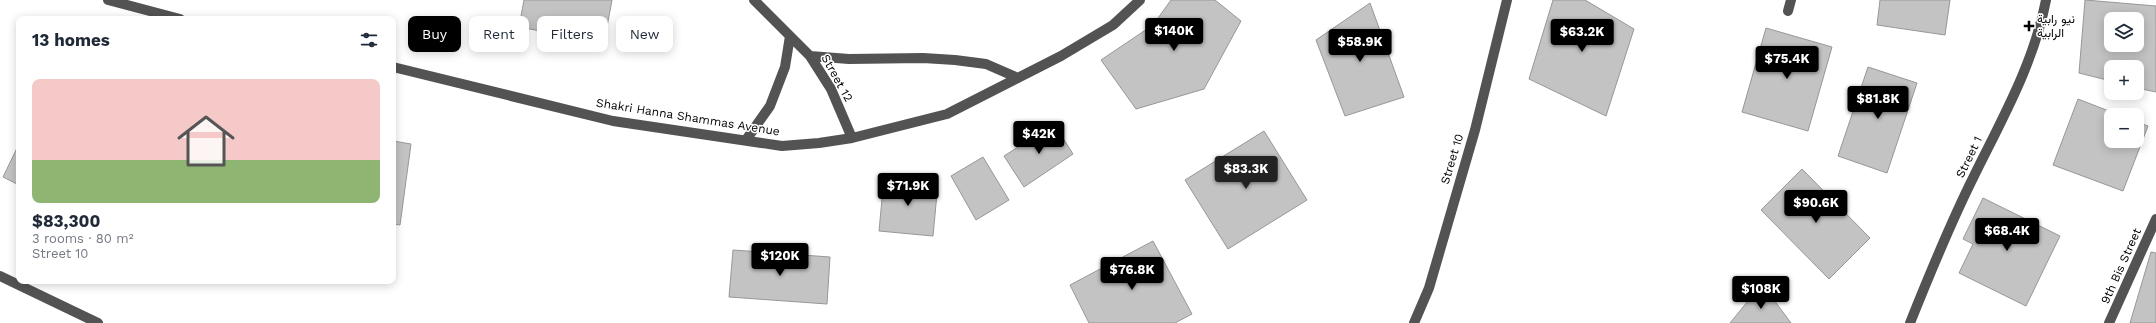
<!DOCTYPE html>
<html lang="en">
<head>
<meta charset="utf-8">
<style>
	body { margin:0; font-family:"Work Sans",Vazirmatn,sans-serif; background:#f6f6f7; color:#1f2937; height:100vh; display:flex; flex-direction:column; font-size:15px; white-space:nowrap }
	* { box-sizing:border-box; margin:0 }
	p { font-size:13px; color:#747a83 }
	.icon { flex:none; width:22px; height:22px; fill:none; stroke:currentColor; stroke-width:2; stroke-linecap:round; stroke-linejoin:round }
	.map { position:relative; flex:1; overflow:hidden }
	.panel { position:absolute; left:16px; top:16px; width:380px; height:268px; display:flex; flex-direction:column; background:#fff; border-radius:8px; box-shadow:0 2px 10px #0003 }
	.panel>* { flex:none }
	.hud { position:absolute; left:408px; top:16px; width:380px; height:36px; display:flex; gap:8px }
	.fabs { position:absolute; left:2104px; top:12px; display:grid; gap:8px }
	.fabs a { display:grid; place-items:center; width:40px; height:40px; border-radius:8px; background:#fff; box-shadow:0 2px 10px #0003; font-size:20px }
	.price { position:absolute; translate:-50% -34px; padding:0 9px; border-radius:4px; background:#000; color:#fff; font-size:13px; line-height:26px; filter:drop-shadow(0 1px 2px #0008) }
	.price::after { content:''; position:absolute; left:50%; top:24px; width:12px; height:9px; margin-left:-6px; background:inherit; clip-path:polygon(0 0,100% 0,50% 100%) }
	.price.active { background:#222; color:#fff }
	ul { padding:0; list-style:none }
	li { display:grid; align-content:center; gap:8px; height:212px; padding:0 16px }
	li span { display:grid; place-items:center; height:124px; border-radius:8px; color:#555 }
	li>.icon { margin-inline-start:auto }
	span .icon { width:72px; height:72px; fill:#fffc; stroke-width:1 }
	li b { font-size:17px }
	h2 { display:flex; justify-content:space-between; align-items:center; height:48px; padding:0 16px; font-size:17px }
	.pill { padding:0 14px; border-radius:8px; background:#fff; box-shadow:0 2px 10px #0003; font-size:14px; line-height:36px }
	.pill.active { background:#000; color:#fff }
	.map>svg:first-child { display:block }
	.building { fill:#c3c3c3; stroke:#979797; fill-rule:evenodd }
	.lines { fill:none; stroke-linecap:round; stroke-linejoin:round }
	.minor { stroke:#535353; stroke-width:10 }
	.poi-dot { fill:#000; stroke:#fff; stroke-width:1.5 }
	.labels { text-anchor:middle; stroke-width:3; stroke-linejoin:round; paint-order:stroke }
	.poi-label { font-size:12px; fill:#000; stroke:#fff; text-anchor:start }
	.street-label { font-size:12px; fill:#000; stroke:#fff }
</style>
</head>
<body>
<div class="map">
<svg width="2156" height="323" viewBox="0 0 2156 323">
	<rect width="100%" height="100%" fill="#fff"/>
	<path class="building" d="M 524,0 L 612,0 L 604,43 L 519,27 Z
		M 1171,0 L 1215,0 L 1241,21 L 1204,89 L 1136,109 L 1101,60 L 1153,25 Z
		M 1553,0 L 1585,0 L 1634,29 L 1606,116 L 1529,79 Z
		M 1880,0 L 1950,0 L 1945,35 L 1877,25 Z
		M 2085,0 L 2156,6 L 2156,92 L 2137,88 L 2137,67 L 2111,67 L 2111,81 L 2079,73 ZM 2111,19 L 2137,19 L 2137,45 L 2111,45 Z
		M 1370,3 L 1404,97 L 1345,116 L 1316,40 Z
		M 1766,28 L 1832,47 L 1808,131 L 1742,112 Z
		M 1868,67 L 1917,83 L 1887,173 L 1838,156 Z
		M 2078,99 L 2119,115 L 2111,115 L 2111,141 L 2137,141 L 2137,122 L 2148,126 L 2123,191 L 2053,165 Z
		M 1054,124 L 1073,154 L 1024,187 L 1004,156 Z
		M 1264,131 L 1307,200 L 1228,249 L 1185,180 Z
		M 393,141 L 411,144 L 400,225 L 393,224 Z
		M 19,144 L 19,185 L 3,177 Z
		M 983,157 L 1009,200 L 976,220 L 951,176 Z
		M 1802,169 L 1870,238 L 1829,279 L 1761,210 Z
		M 884,178 L 938,183 L 933,236 L 879,231 Z
		M 1983,198 L 2060,236 L 2026,306 L 1959,273 L 1973,244 L 1963,239 Z
		M 1153,241 L 1192,314 L 1175,323 L 1089,323 L 1070,285 Z
		M 733,250 L 830,257 L 827,304 L 729,297 Z
		M 2151,252 L 2156,253 L 2156,323 L 2130,323 Z
		M 1762,284 L 1791,323 L 1730,323 Z"/>
	<g class="lines">
		<path class="minor" d="M 108,0 L 180,19
			M 754,0 L 810,56 L 831,89 L 852,138
			M 1788,11 L 1791,0
			M 810,56 L 849,59 L 923,58 L 955,60 L 986,64 L 1018,78
			M 393,67 L 613,121 L 782,146 L 819,143 L 852,138 L 947,114 L 1061,56 L 1113,25 L 1140,0
			M 746,140 L 770,106 L 785,67 L 790,36
			M 0,276 L 98,323
			M 1414,323 L 1429,288 L 1475,130 L 1507,0
			M 1910,323 C 1930,273 1950,224 1974,176 C 2002,119 2034,63 2046,0
			M 2109,323 L 2156,219"/>
	</g>
	<path class="poi-dot" d="M2027 20h4v4h4v4h-4v4h-4v-4h-4v-4h4z"/>
	<g class="labels">
		<g class="poi-label">
			<text x="2037" y="23">نيو رابية<tspan x="2037" dy="14">الرابية</tspan></text>
		</g>
		<g class="street-label">
			<text transform="translate(837 78) rotate(61)" y="4">Street 12</text>
			<text transform="translate(688 117) rotate(9)" y="4">Shakri Hanna Shammas Avenue</text>
			<text transform="translate(1969 157) rotate(-64)" y="4">Street 1</text>
			<text transform="translate(1452 159) rotate(-73)" y="4">Street 10</text>
			<text transform="translate(2121 266) rotate(-66)" y="4">9th Bis Street</text>
		</g>
	</g>
</svg>
<div class="fabs">
<a><svg class="icon" aria-label="layers" viewBox="0 0 24 24"><path d="M12 4l9 5-9 5-9-5zM3 14l9 5 9-5"/></svg></a>
<a>+</a>
<a>−</a>
</div>
<b class="price" style="left:1174px;top:52px">$140K</b>
<b class="price" style="left:1582px;top:53px">$63.2K</b>
<b class="price" style="left:1360px;top:63px">$58.9K</b>
<b class="price" style="left:1787px;top:80px">$75.4K</b>
<b class="price" style="left:1878px;top:120px">$81.8K</b>
<b class="price" style="left:1039px;top:155px">$42K</b>
<b class="price active" style="left:1246px;top:190px">$83.3K</b>
<b class="price" style="left:908px;top:207px">$71.9K</b>
<b class="price" style="left:1816px;top:224px">$90.6K</b>
<b class="price" style="left:2007px;top:252px">$68.4K</b>
<b class="price" style="left:780px;top:277px">$120K</b>
<b class="price" style="left:1132px;top:291px">$76.8K</b>
<b class="price" style="left:1761px;top:310px">$108K</b>
<div class="hud">
<a class="pill active">Buy</a>
<a class="pill">Rent</a>
<a class="pill">Filters</a>
<a class="pill">New</a>
</div>
<section class="panel">
<h2>13 homes<svg class="icon" aria-label="filters" viewBox="0 0 24 24"><path d="M4 7h16M4 17h16"/><circle cx="9" cy="7" r="2"/><circle cx="15" cy="17" r="2"/></svg></h2>
<ul>
<li><span style="background:linear-gradient(#f6c9c9 65%,#8fb573 0)"><svg class="icon" aria-label="home" viewBox="0 0 24 24"><path d="M3 11l9-7 9 7M6 9v11h12V9"/></svg></span><div><b>$83,300</b><p>3 rooms · 80 m²</p><p>Street 10</p></div></li>
</ul>
</section>
</div>
</body>
</html>
